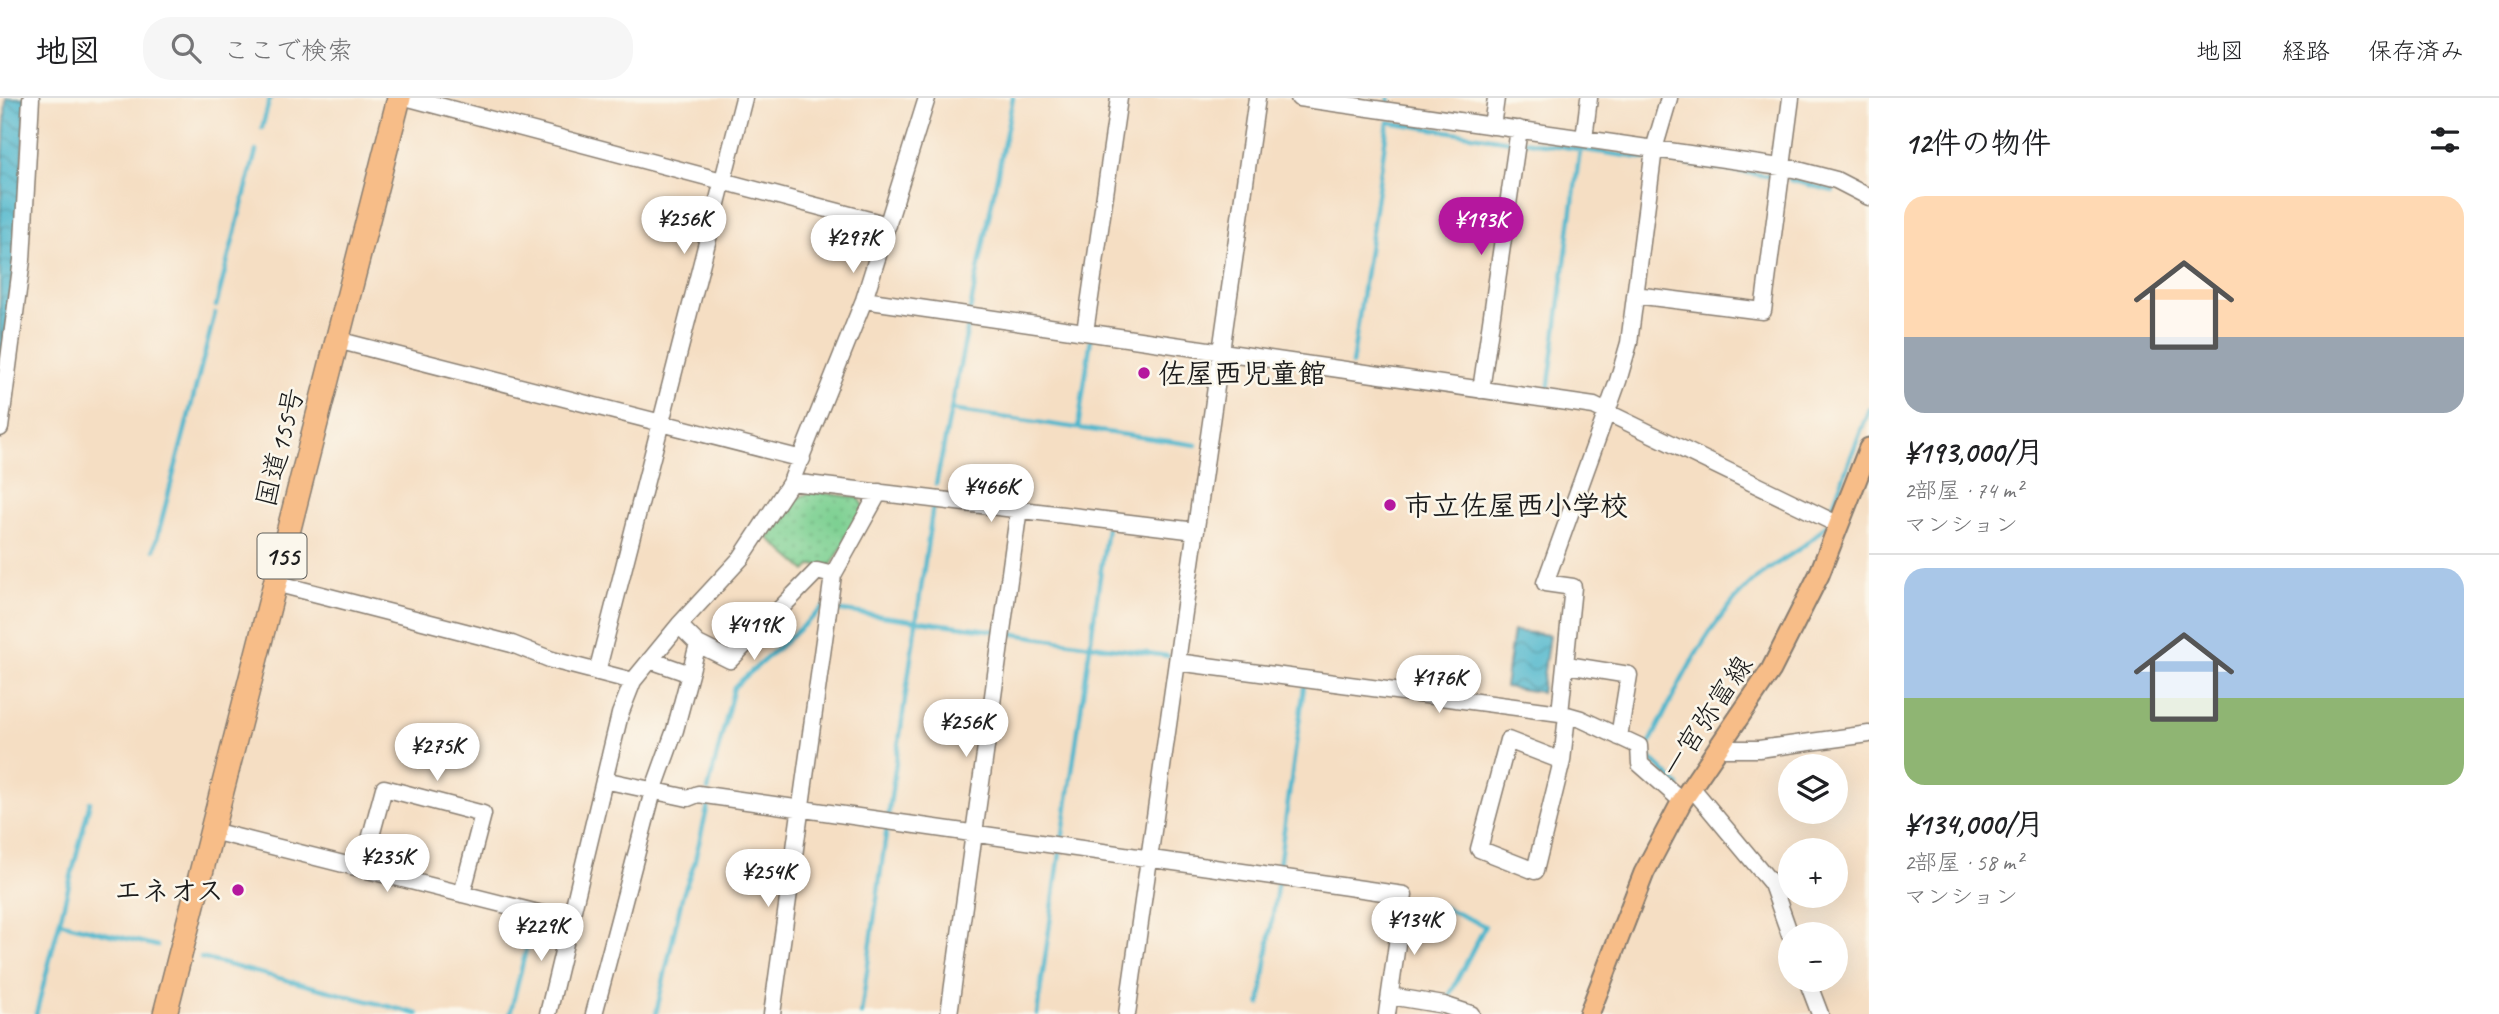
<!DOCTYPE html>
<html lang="ja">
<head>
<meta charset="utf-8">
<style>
	body { margin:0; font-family:Caveat,"Klee One",sans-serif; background:#f6f6f6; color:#202124; height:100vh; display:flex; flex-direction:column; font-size:26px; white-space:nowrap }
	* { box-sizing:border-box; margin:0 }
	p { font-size:23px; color:#757577 }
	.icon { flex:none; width:38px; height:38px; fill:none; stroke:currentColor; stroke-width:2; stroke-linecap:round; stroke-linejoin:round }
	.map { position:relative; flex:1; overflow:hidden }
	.side { display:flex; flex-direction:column; background:#fff; width:630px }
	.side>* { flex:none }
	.fabs { position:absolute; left:1778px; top:656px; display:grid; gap:14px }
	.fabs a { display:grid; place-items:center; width:70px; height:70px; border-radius:50%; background:#fff; box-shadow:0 7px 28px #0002; font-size:35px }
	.price { position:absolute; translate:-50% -60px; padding:0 16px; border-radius:24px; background:#fff; color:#222; font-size:23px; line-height:46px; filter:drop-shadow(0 2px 4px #0008) }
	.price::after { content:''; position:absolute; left:50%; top:42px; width:21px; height:16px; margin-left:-10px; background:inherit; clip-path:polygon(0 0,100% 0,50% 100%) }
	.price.selected { background:#b5179e; color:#fff }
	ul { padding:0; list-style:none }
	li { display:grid; align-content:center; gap:14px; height:371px; padding:0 35px }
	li+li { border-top:2px solid #e0e0e0 }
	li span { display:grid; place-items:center; height:217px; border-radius:21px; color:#555 }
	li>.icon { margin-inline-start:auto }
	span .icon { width:126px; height:126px; fill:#fffc; stroke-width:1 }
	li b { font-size:30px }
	h2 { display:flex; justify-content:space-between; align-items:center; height:84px; padding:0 35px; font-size:30px }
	header { display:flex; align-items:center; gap:42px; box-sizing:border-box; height:98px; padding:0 35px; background:#fff; border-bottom:2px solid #e0e0e0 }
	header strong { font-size:33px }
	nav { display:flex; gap:38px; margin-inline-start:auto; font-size:24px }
	.search { width:490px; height:63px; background:#f6f6f6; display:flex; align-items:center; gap:18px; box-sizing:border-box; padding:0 24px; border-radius:28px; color:#757577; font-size:26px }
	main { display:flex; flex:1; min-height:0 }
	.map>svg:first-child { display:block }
	.grass { fill:url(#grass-dots); stroke:#4c7657; stroke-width:2 }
	.water { fill:url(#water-waves); stroke:#356974; stroke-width:2 }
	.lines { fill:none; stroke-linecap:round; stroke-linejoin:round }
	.stream { stroke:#4eb6cc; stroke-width:4.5 }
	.minor-casing { stroke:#887d70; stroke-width:19 }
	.major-casing { stroke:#887d70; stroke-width:23 }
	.highway-casing { stroke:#887d70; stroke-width:26 }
	.minor { stroke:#fff; stroke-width:16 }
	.major { stroke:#f7bd88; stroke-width:19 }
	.highway { stroke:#f7bd88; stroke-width:23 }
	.poi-dot { fill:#b5179e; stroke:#fbf7ec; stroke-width:2.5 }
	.labels { text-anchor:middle; stroke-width:5; stroke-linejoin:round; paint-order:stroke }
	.shield { fill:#fbf7ec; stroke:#5f5e5a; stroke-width:2 }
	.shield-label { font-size:26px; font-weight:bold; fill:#1c1c1c }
	.poi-label { font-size:28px; font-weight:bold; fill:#1c1c1c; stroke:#fbf7ec; text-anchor:start }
	.street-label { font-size:28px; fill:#1c1c1c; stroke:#fbf7ec }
</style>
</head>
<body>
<header>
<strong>地図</strong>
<div class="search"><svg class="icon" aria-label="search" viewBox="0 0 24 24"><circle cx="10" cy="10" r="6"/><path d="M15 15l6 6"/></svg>ここで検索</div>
<nav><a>地図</a><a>経路</a><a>保存済み</a></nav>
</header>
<main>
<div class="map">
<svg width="1869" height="916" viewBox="0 0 1869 916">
	<defs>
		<pattern id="grass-dots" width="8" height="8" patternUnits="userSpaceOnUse" patternTransform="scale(1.75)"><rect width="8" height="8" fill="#7dd092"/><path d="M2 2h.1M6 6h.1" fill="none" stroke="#6bb27d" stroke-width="1.8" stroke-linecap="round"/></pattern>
		<pattern id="water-waves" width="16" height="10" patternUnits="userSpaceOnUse" patternTransform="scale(1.75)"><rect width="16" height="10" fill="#4eb6cc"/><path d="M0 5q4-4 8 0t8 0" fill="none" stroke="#4093a5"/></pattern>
	</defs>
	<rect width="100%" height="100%" fill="#fbf7ec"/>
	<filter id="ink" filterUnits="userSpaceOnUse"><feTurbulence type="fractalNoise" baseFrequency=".0143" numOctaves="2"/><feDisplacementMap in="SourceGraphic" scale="14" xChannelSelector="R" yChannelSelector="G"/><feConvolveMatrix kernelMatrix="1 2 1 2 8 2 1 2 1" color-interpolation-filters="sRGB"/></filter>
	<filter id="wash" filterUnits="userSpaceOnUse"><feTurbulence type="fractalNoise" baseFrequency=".00686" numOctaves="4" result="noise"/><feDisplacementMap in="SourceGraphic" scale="28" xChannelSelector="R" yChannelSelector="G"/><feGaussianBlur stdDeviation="1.57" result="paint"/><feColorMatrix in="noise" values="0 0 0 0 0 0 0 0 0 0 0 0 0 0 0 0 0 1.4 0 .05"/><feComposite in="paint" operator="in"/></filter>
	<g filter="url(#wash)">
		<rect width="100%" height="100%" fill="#f5dec3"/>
		<path class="grass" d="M 816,394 L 859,400 L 866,411 L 830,469 L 812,467 L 806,473 L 766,438 C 780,418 790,397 816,394 Z"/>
		<path class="water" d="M 6,0 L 25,0 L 19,133 L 0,278 L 0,125 Z
			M 1513,533 L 1549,537 L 1541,594 L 1505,589 Z"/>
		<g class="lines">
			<path class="stream" d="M 1389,4 L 1389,0
				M 262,30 L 270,0
				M 1523,43 L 1647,61
				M 1659,62 L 1775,79
				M 1790,82 L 1833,93
				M 216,208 L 256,53
				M 970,212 L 1013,0
				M 1352,266 L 1388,24 L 1510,43
				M 1548,293 L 1580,51
				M 951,312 L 1196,347
				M 1078,330 L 1091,240
				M 936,386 L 969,223
				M 1829,417 L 1869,311
				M 154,452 L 215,215
				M 835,512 L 996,533
				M 1007,535 L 1168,558
				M 1679,688 L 1650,660 L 1648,649 C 1677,591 1703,531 1750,486 C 1774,463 1802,455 1826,427
				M 708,692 L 734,589 L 824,509
				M 888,720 L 933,407
				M 1062,743 L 1107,430
				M 1278,775 L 1304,589
				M 1441,808 L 1485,828 L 1447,902
				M 59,824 L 157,848
				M 201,860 L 418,916
				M 1260,906 L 1278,782
				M 36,916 L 90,704
				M 510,916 L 534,820
				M 656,916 L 682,799 L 694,766 L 709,703
				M 861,916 L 887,729
				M 1037,916 L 1060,755"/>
		</g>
	</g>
	<g filter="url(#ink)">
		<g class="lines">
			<g class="minor-casing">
				<path id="minor" d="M 409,0 L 888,127
					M 1299,0 L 1794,71 L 1836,82 L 1869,99
					M 1492,28 L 1496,0
					M 1584,41 L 1589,0
					M 1635,197 L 1763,213 L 1791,0
					M 864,202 L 1594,308 L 1839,427
					M 1085,234 L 1119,0
					M 337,242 L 802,361
					M 1481,292 L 1519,31
					M 0,330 L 22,162 L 31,0
					M 791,384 L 1196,433
					M 275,485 L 512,546 L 552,562 L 633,583
					M 679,527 L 698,546 L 730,562 L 817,473 L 833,477
					M 650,562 L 690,576
					M 1177,564 L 1560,615 L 1581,621 L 1639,648 L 1640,666 L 1682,703
					M 1567,567 L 1629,577 L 1619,639
					M 597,574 L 744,0
					M 1560,615 L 1573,489 L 1545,485 L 1618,283 L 1629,245 L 1654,51 L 1669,0
					M 1719,651 L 1759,651 L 1869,636
					M 1562,663 L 1508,642 L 1479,751 L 1535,773 L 1562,663 L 1567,617
					M 604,682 L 688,700 L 698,696 L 1404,797 L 1387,916
					M 1692,690 L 1772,786 L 1790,837
					M 212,733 L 570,823
					M 362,771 L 384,690 L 483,716 L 462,796
					M 1807,882 L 1820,916
					M 1390,898 L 1444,907 L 1471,916
					M 548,916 L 620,616 L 633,583 L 679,527 L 741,460 L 791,384 L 864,202 L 927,0
					M 594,916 L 653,693 L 675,632 L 698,546
					M 772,916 L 833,477 L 879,394
					M 949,916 L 1019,410
					M 1127,916 L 1257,0"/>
			</g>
			<g class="major-casing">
				<path id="major" d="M 1589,916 L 1644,775 L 1682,703 L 1771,572 L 1819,477 L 1869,350"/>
			</g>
			<g class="highway-casing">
				<path id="highway" d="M 165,916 L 399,0"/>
			</g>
			<use href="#minor" class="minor"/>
			<use href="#major" class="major"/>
			<use href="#highway" class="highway"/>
		</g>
	</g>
	<g class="poi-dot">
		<circle cx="1144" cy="275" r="7"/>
		<circle cx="1390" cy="407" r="7"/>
		<circle cx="238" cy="792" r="7"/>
	</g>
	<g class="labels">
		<rect class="shield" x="257.5" y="435.5" width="49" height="45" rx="5"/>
		<g class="shield-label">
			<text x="282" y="467">155</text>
		</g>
		<g class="poi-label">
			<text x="1158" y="285">佐屋西児童館</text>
			<text x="1404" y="417">市立佐屋西小学校</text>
			<text x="224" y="802" text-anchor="end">エネオス</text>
		</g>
		<g class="street-label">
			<text transform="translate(279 349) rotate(-76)" y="10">国道155号</text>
			<text transform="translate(1706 618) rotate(-56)" y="10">一宮弥富線</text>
		</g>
	</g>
</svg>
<div class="fabs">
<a><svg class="icon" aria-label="layers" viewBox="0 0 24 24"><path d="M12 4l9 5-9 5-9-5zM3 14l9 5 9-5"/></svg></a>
<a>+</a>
<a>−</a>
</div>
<b class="price" style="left:684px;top:158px">¥256K</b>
<b class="price selected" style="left:1481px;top:159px">¥193K</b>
<b class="price" style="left:853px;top:177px">¥297K</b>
<b class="price" style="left:991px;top:426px">¥466K</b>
<b class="price" style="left:754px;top:564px">¥419K</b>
<b class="price" style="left:1439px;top:617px">¥176K</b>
<b class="price" style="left:966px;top:661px">¥256K</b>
<b class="price" style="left:437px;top:685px">¥275K</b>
<b class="price" style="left:387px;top:796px">¥235K</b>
<b class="price" style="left:768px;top:811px">¥254K</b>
<b class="price" style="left:1414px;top:859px">¥134K</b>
<b class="price" style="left:541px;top:865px">¥229K</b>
</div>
<section class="side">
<h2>12件の物件<svg class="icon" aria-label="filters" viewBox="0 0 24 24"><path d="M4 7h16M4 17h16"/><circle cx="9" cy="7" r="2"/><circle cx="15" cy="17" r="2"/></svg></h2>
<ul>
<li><span style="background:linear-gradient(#ffd9b3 65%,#9aa5b1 0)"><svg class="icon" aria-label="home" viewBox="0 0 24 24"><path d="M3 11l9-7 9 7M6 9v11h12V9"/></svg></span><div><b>¥193,000/月</b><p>2部屋 · 74 m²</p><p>マンション</p></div></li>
<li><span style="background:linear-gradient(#a9c7e8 60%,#8fb573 0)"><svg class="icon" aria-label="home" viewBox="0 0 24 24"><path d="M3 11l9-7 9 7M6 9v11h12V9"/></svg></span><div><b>¥134,000/月</b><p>2部屋 · 58 m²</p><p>マンション</p></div></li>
</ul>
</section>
</main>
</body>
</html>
